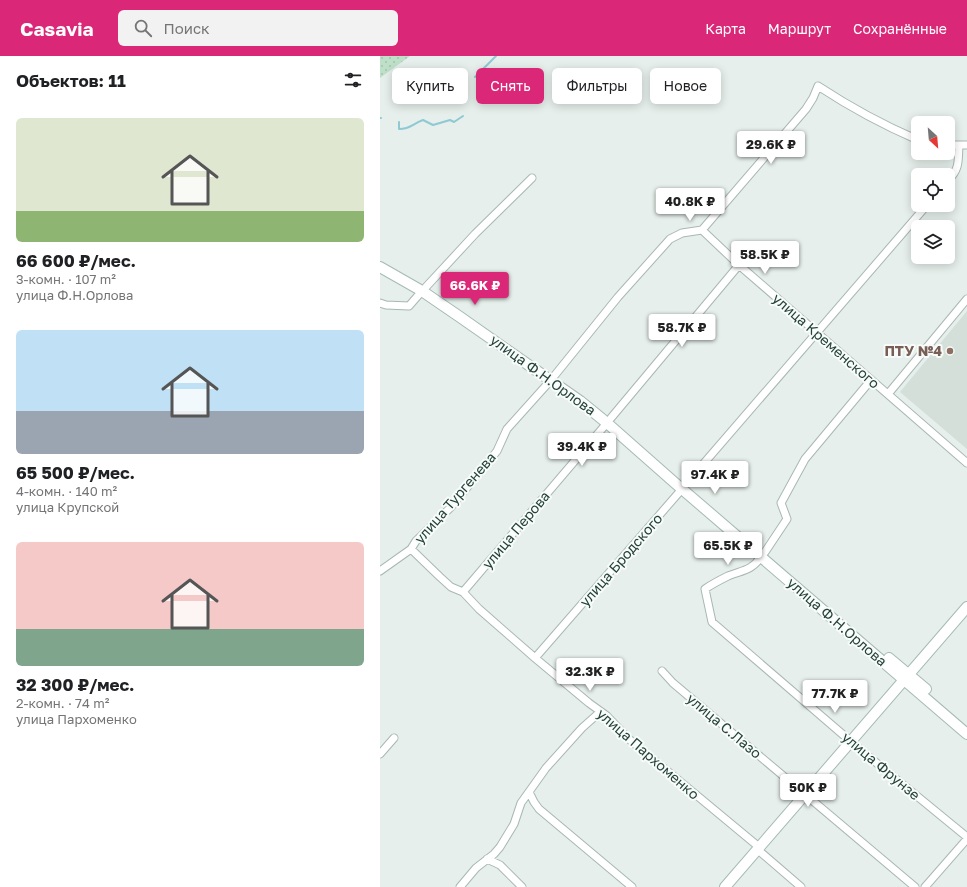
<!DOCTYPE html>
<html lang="ru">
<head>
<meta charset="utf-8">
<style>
	body { margin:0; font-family:"Golos Text",sans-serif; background:#f2f2f2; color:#202124; height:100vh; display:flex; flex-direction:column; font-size:15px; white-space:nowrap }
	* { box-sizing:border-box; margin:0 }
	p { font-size:13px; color:#757577 }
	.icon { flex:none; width:22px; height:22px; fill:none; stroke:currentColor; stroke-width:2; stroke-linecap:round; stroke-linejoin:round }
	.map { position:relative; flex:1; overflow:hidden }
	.drawer { display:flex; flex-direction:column; background:#fff; width:380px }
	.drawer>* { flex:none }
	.banner { position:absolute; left:12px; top:12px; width:380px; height:36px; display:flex; gap:8px }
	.needle { width:26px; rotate:154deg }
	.buttons { position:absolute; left:531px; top:60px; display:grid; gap:8px }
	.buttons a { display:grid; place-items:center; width:44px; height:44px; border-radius:6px; background:#fff; box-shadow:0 2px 10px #0003; font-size:20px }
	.price { position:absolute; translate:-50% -34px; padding:0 9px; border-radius:4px; background:#fff; color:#222; font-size:13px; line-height:26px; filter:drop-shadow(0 1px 2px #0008) }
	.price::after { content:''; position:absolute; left:50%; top:24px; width:12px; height:9px; margin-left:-6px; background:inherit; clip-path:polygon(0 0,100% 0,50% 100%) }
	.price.selected { background:#db2777; color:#fff }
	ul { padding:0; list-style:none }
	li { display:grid; align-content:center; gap:8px; height:212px; padding:0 16px }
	li span { display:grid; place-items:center; height:124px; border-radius:6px; color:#555 }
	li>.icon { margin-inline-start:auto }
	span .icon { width:72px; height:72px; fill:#fffc; stroke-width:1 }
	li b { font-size:17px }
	h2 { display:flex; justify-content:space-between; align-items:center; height:48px; padding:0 16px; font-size:17px }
	.pill { padding:0 14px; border-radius:6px; background:#fff; box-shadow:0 2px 10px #0003; font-size:14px; line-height:36px }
	.pill.selected { background:#db2777; color:#fff }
	header { display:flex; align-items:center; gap:24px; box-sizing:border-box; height:56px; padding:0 20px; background:#db2777; color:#fff }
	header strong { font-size:19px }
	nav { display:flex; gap:22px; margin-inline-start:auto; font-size:14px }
	.search { width:280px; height:36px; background:#f2f2f2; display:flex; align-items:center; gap:10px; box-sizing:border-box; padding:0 14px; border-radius:6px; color:#757577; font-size:15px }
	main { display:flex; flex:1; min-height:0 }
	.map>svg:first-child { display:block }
	.built { fill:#d4dfda }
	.garden { fill:url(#garden-dots) }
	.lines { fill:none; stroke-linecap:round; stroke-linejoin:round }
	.stream { stroke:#8ec9d4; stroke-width:2 }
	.street-casing { stroke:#a8b8b2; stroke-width:9 }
	.secondary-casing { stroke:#a4bbb3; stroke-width:12 }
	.street { stroke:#fff; stroke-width:7 }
	.secondary { stroke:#fff; stroke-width:10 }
	.education-dot { fill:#8d6e63; stroke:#f7fbf9; stroke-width:1.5 }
	.labels { text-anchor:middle; stroke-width:4; stroke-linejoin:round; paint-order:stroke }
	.street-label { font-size:14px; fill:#24423a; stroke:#f7fbf9 }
	.education-label { font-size:14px; font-weight:bold; fill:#785e54; stroke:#f7fbf9; text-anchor:end }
</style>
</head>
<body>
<header>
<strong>Casavia</strong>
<div class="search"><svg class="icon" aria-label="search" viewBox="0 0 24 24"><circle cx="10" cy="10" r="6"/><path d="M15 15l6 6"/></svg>Поиск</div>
<nav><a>Карта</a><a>Маршрут</a><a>Сохранённые</a></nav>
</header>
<main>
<section class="drawer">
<h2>Объектов: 11<svg class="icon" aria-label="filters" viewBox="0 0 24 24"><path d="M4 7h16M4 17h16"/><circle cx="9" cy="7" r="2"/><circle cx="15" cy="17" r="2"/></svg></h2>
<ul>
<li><span style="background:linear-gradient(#dfe7d0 75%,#8fb573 0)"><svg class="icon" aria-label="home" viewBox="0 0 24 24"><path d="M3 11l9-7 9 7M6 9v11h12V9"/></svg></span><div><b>66 600 ₽/мес.</b><p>3-комн. · 107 m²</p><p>улица Ф.Н.Орлова</p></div></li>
<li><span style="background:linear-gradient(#bfe0f5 65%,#9aa5b1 0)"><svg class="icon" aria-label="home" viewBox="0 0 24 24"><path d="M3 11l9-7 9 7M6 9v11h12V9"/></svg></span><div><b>65 500 ₽/мес.</b><p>4-комн. · 140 m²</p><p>улица Крупской</p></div></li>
<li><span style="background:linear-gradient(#f6c9c9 70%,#7fa58c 0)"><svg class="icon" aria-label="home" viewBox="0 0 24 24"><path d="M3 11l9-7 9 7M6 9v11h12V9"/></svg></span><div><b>32 300 ₽/мес.</b><p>2-комн. · 74 m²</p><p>улица Пархоменко</p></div></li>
</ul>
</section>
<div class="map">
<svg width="587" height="831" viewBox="0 0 587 831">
	<defs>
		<pattern id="garden-dots" width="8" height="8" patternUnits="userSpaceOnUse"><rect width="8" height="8" fill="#bfe0c8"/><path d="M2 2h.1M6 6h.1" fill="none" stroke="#a4c1ad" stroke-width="1.8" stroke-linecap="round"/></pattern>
	</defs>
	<rect width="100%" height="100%" fill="#e6efeb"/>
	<path class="built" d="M 587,255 L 587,393 L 520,336 Z"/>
	<path class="garden" d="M 0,0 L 30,0 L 0,22 Z"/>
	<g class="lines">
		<path class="stream" d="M 95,21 L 116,0
			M 0,62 L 1,62
			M 19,66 L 19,73 C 31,73 32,68 43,64 L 53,69 L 70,64 L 74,66 L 83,60"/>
		<g class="street-casing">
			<path id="street" d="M 568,89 L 587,89
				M 568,125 C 580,112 578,106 579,89
				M 322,174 L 359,209 L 587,407
				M 322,174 L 426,53 L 433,42 L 438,30 C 470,51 503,69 538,84
				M 46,231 L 95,178 L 152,122
				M 0,247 L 6,249 L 29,250 L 42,235
				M 175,319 L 238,241 L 290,183 L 302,177 L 322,174
				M 508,338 L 587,243
				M 231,362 L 359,209
				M 306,428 L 547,149
				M 31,493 L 60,521 L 71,531 L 83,536 L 99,553 L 155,602 L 209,647 L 227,660 L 250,684 L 379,791
				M 385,496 L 407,463 L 401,447 L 425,403 L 491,324
				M 381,501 C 371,515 363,514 348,520 C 340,524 332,528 325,533 L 332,566 L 482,695 L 587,781
				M 0,515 L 31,493 L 36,485 L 71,451 L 117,395 L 127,373 L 171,324
				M 83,536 L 227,367
				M 155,602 L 302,433
				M 282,615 L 293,627 L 535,831
				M 0,698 L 14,682
				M 149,736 L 154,746 L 159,753 L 252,831
				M 377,793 L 421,831
				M 107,803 L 120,809 L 142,831
				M 80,831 L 96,812 L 114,798 L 120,791 L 134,768 L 141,747 L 166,712 L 202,672 L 220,656
				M 545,831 L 587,783"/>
		</g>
		<g class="secondary-casing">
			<path id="secondary" d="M 0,211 L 42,235 L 80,261 L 200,345 L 227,367 L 295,427 L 587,678
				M 509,602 L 546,633
				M 345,831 L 587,551"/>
		</g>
		<use href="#street" class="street"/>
		<use href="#secondary" class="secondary"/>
	</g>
	<circle class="education-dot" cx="570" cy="295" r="4"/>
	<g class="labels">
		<g class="street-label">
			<text transform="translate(446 285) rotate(41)" y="5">улица Кременского</text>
			<text transform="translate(163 319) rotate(36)" y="5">улица Ф.Н.Орлова</text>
			<text transform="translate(75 442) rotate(-49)" y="5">улица Тургенева</text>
			<text transform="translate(136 474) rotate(-50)" y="5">улица Перова</text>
			<text transform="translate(241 504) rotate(-49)" y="5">улица Бродского</text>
			<text transform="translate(457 566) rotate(41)" y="5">улица Ф.Н.Орлова</text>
			<text transform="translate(344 670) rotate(40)" y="5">улица С.Лазо</text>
			<text transform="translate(268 698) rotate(41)" y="5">улица Пархоменко</text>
			<text transform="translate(501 710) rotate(40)" y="5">улица Фрунзе</text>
		</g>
		<g class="education-label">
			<text x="562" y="300">ПТУ №4</text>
		</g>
	</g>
</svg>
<div class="buttons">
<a><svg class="needle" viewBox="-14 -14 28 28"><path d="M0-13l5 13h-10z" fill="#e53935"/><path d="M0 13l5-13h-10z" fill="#757577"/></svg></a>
<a><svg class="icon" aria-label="locate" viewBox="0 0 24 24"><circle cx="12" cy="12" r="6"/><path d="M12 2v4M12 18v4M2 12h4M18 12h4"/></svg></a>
<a><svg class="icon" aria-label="layers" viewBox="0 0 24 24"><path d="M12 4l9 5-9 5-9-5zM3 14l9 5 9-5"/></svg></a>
</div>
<b class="price" style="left:391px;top:109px">29.6K ₽</b>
<b class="price" style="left:310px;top:166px">40.8K ₽</b>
<b class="price" style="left:385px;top:219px">58.5K ₽</b>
<b class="price selected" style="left:95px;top:250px">66.6K ₽</b>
<b class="price" style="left:302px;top:292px">58.7K ₽</b>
<b class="price" style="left:202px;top:411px">39.4K ₽</b>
<b class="price" style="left:335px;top:439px">97.4K ₽</b>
<b class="price" style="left:348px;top:510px">65.5K ₽</b>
<b class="price" style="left:210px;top:636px">32.3K ₽</b>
<b class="price" style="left:455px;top:658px">77.7K ₽</b>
<b class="price" style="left:428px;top:752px">50K ₽</b>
<div class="banner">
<a class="pill">Купить</a>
<a class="pill selected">Снять</a>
<a class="pill">Фильтры</a>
<a class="pill">Новое</a>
</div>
</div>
</main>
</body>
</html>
